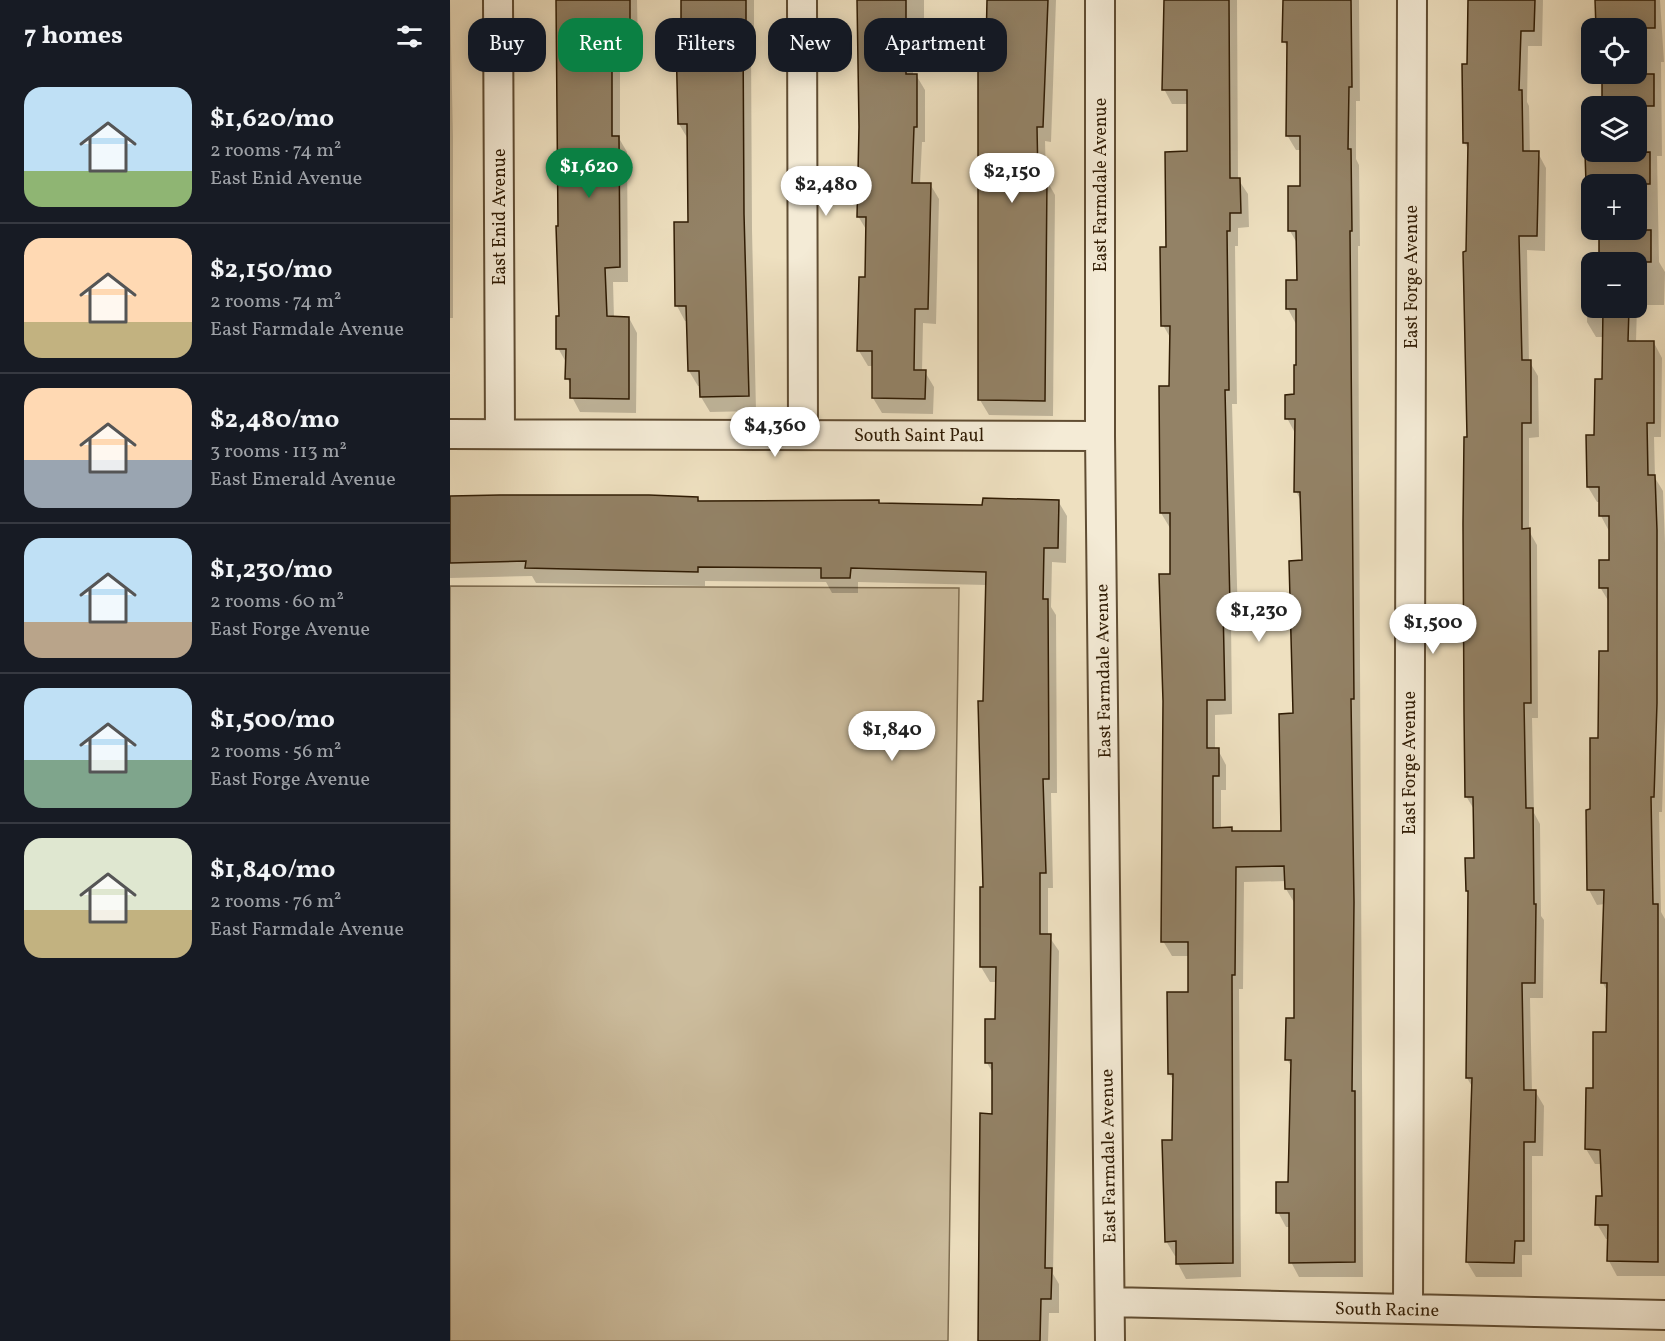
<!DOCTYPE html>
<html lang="en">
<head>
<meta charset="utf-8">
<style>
	body { margin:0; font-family:Vollkorn,serif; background:#242831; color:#f1f3f6; height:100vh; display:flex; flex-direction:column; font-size:22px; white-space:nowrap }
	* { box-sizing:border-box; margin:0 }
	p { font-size:20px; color:#9ea1a6 }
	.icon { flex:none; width:33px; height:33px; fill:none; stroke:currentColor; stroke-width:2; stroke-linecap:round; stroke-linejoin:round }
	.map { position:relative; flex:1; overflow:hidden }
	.panel { display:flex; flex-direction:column; background:#171b24; width:450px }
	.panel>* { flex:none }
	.banner { position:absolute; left:18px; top:18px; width:570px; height:54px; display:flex; gap:12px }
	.buttons { position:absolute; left:1131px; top:18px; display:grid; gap:12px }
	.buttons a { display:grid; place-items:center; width:66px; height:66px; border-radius:12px; background:#171b24; box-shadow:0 3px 15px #0003; font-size:30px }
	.price { position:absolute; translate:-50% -51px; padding:0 14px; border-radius:21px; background:#fff; color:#222; font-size:20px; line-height:39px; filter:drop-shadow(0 2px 3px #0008) }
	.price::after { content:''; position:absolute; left:50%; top:36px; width:18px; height:14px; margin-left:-9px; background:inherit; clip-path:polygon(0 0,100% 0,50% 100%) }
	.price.active { background:#0b8043; color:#fff }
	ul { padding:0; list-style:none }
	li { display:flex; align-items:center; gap:18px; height:150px; padding:0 24px }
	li+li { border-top:2px solid #363941 }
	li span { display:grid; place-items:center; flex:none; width:168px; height:120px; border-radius:18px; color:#555 }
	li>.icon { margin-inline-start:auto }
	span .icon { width:72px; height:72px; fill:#fffc; stroke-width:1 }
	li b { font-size:26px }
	h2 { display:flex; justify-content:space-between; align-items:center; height:72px; padding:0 24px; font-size:26px }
	.tag { padding:0 21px; border-radius:18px; background:#171b24; box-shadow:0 3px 15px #0003; font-size:21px; line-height:54px }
	.tag.active { background:#0b8043; color:#fff }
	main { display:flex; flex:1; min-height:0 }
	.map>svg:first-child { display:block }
	.green { fill:#cebfa0; stroke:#7f6e52; stroke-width:1.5 }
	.shadow { fill:#0003; fill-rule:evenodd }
	.building { fill:#938266; stroke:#301c04; stroke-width:1.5 }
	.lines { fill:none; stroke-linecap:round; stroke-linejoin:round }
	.street-casing { stroke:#604d33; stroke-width:32 }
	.street { stroke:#f4ebd6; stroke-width:28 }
	.labels { text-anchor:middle; stroke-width:4.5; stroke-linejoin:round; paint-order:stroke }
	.street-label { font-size:18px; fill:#301c04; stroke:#f4ebd6 }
</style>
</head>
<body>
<main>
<section class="panel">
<h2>7 homes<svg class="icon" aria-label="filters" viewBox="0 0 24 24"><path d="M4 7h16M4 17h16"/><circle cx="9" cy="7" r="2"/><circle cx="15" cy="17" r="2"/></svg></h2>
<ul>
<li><span style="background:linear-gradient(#bfe0f5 70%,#8fb573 0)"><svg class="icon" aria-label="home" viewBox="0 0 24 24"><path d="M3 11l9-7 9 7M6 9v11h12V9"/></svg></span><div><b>$1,620/mo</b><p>2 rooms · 74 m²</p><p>East Enid Avenue</p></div></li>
<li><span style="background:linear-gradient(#ffd9b3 70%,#c2b280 0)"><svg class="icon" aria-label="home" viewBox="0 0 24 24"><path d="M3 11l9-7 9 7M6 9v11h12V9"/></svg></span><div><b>$2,150/mo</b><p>2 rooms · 74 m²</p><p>East Farmdale Avenue</p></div></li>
<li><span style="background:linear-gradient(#ffd9b3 60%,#9aa5b1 0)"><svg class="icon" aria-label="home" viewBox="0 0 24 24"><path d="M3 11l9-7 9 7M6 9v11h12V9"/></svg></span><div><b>$2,480/mo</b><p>3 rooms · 113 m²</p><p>East Emerald Avenue</p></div></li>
<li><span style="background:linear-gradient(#bfe0f5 70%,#b9a48a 0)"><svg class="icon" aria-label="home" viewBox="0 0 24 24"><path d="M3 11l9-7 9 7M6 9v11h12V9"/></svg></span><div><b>$1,230/mo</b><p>2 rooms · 60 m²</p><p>East Forge Avenue</p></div></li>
<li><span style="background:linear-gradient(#bfe0f5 60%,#7fa58c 0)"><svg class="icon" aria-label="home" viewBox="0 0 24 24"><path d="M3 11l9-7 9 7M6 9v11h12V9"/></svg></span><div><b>$1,500/mo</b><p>2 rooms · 56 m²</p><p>East Forge Avenue</p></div></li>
<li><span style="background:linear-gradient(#dfe7d0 60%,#c2b280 0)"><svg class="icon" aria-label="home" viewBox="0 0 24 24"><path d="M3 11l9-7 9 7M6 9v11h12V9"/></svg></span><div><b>$1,840/mo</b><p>2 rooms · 76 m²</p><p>East Farmdale Avenue</p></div></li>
</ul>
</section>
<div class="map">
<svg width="1215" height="1341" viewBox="0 0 1215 1341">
	<rect width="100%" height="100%" fill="#eee0c0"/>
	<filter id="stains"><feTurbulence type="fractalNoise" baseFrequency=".00333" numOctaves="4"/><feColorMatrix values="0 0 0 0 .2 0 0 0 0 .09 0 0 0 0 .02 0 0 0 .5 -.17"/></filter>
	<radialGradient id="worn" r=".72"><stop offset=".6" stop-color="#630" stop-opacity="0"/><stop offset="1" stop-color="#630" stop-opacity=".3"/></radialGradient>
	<path class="green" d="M 0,586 L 509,588 L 498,1341 L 0,1341 Z"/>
	<path class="shadow" d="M 0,0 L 3,137 L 3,318 L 0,318 Z
		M 118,0 L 187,0 L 188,48 L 170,48 L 170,140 L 177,152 L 178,282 L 163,282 L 164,318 L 179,318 L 187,333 L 186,413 L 130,412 L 122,397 L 122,387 L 117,378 L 117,364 L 108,348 Z
		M 233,0 L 304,0 L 304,46 L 301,46 L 302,230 L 306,411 L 260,412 L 251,397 L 251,386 L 248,386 L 239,371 L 238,321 L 235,321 L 227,306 L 240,223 L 238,139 L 229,124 Z
		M 409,0 L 474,0 L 474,31 L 463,31 L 463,75 L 466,75 L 475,90 L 475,142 L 472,142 L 470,184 L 480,184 L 489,199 L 486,324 L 473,323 L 472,372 L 475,372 L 484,387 L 483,414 L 432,413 L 423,398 L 423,366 L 418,366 L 409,351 L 416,279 L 417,231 L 408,216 Z
		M 539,0 L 606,0 L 601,142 L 595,141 L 596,179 L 605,195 L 603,416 L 539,415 L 530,400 Z
		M 716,0 L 787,0 L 788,179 L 798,194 L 799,227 L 788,228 L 788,246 L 785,246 L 787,404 L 782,404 L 788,620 L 781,620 L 782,714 L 765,715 L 765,750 L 768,750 L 776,765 L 776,790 L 771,790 L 771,829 L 781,829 L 783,833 L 832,833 L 844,715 L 854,562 L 852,503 L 846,491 L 845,433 L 837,418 L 846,396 L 848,366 L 846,324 L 838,309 L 848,281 L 848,245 L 840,231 L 852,188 L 851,150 L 846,150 L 837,135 L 838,49 L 834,41 L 835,0 L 909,0 L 910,101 L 906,101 L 906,159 L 909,165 L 910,246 L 908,246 L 913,1277 L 849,1277 L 841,1262 L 840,1227 L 836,1227 L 828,1212 L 839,1184 L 842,1068 L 837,1059 L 846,1020 L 845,904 L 836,889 L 836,881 L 794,882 L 793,989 L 789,989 L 791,1277 L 736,1279 L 728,1264 L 727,1256 L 725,1256 L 716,1241 L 724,1142 L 725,1083 L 719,1073 L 740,993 L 740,956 L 722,956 L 713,941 L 721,575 L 720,528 L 711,513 L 720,388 L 721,339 L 713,325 L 718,249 L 739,153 L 739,104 L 722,104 L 714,89 Z
		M 1019,0 L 1093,0 L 1092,46 L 1078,46 L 1077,102 L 1079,106 L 1080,153 L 1088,153 L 1096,168 L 1095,251 L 1077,250 L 1079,361 L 1088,376 L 1089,437 L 1079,438 L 1079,531 L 1087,545 L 1088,718 L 1082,718 L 1084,813 L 1090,824 L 1091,916 L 1094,920 L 1093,998 L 1080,998 L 1082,1091 L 1085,1091 L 1094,1106 L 1093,1156 L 1082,1156 L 1082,1255 L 1072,1255 L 1072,1277 L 1026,1277 L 1017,1262 L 1023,1088 L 1017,1078 L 1019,894 L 1017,890 L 1025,859 L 1025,811 L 1016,796 L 1019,151 L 1015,143 Z
		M 1147,0 L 1210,0 L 1214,62 L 1211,62 L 1212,156 L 1207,156 L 1209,262 L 1215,272 L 1214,305 L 1187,305 L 1186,342 L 1204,343 L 1212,358 L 1211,437 L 1204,437 L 1205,478 L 1213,491 L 1215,543 L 1215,719 L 1212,812 L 1209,812 L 1211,912 L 1215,919 L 1215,1276 L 1167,1276 L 1159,1261 L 1159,1239 L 1156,1239 L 1147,1224 L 1154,1198 L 1152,1164 L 1145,1164 L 1136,1149 L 1145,1089 L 1158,1034 L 1158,993 L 1153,983 L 1155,904 L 1147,905 L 1139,890 L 1141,811 L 1160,653 L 1159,602 L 1150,587 L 1160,561 L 1159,531 L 1151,516 L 1150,502 L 1147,502 L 1138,487 L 1154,381 L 1154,337 L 1146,337 L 1137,322 L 1138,256 L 1150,256 L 1150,230 L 1186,230 L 1186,184 L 1142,184 L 1142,213 L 1137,206 L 1137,155 L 1141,155 L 1141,101 L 1154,101 L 1153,74 L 1186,74 L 1186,28 L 1148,28 ZM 1142,106 L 1186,106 L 1186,152 L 1142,152 ZM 1142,262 L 1186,262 L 1186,308 L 1142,308 Z
		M 0,498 L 248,499 L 250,502 L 428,501 L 430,504 L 534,507 L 608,501 L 617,516 L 616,563 L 602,562 L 601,607 L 606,615 L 607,793 L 601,793 L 603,888 L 598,888 L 598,935 L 609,951 L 603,1274 L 609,1284 L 609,1313 L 599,1313 L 598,1341 L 529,1341 L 543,1115 L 544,1075 L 537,1063 L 547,1020 L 547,982 L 540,982 L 531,967 L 535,888 L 537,585 L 408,582 L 408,593 L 382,593 L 376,582 L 255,581 L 255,586 L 86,583 L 82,576 L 0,578 Z"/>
	<path class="building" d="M 106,0 L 180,0 L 180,33 L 162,33 L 162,136 L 169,136 L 170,267 L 155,268 L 157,316 L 179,317 L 179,399 L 120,398 L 120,379 L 115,379 L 116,349 L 106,349 L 106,316 L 109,316 L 106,226 L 108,226 Z
		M 231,0 L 296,0 L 296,31 L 293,31 L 294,214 L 299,396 L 250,397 L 249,371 L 238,371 L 236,306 L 225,306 L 224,222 L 238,222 L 237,124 L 228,124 L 226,40 L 231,40 Z
		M 407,0 L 456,0 L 456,74 L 467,74 L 467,127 L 464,127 L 462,183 L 481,183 L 478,309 L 465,309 L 464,370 L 476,370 L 475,399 L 422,398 L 422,351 L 407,351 L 409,277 L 415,277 L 416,217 L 407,217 L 409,127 Z
		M 537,0 L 598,0 L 593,127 L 587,127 L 588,179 L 597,179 L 595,401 L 528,400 L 528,47 L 536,47 Z
		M 714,0 L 779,0 L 780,178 L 790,178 L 791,213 L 780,213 L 780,231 L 777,231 L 779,390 L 775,390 L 780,605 L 773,605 L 775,700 L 757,700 L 757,748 L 769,748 L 769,776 L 763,776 L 763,828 L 782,827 L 782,831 L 831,831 L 829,714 L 843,713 L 839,561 L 852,560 L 850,492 L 844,492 L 845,419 L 835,419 L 835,395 L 844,394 L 844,365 L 846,365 L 846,309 L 836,309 L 836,280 L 847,280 L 846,231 L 838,231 L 838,186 L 850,186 L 850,136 L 836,136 L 837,42 L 832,42 L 833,0 L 901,0 L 902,87 L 899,87 L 898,149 L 901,149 L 902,231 L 900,231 L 904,699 L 901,699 L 904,902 L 902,1091 L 905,1091 L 905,1262 L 839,1263 L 839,1213 L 826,1213 L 826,1182 L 838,1182 L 841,1060 L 835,1060 L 836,1018 L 844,1018 L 844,889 L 835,889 L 834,866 L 786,867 L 785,975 L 782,975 L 783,1263 L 726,1264 L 726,1241 L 715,1242 L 712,1140 L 722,1140 L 723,1074 L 718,1074 L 717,992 L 738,992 L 738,942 L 711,942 L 713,701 L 709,574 L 720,574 L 720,513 L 710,513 L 709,386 L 719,386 L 720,326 L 711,326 L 710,247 L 716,247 L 715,152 L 737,151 L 737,90 L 712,90 Z
		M 1018,0 L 1085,0 L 1084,31 L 1071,31 L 1069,90 L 1072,90 L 1073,151 L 1089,151 L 1087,236 L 1069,236 L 1072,360 L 1081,360 L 1081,423 L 1072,423 L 1072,529 L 1080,528 L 1081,703 L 1074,703 L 1076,808 L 1083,808 L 1084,904 L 1086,904 L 1085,983 L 1072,983 L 1074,1090 L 1086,1090 L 1085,1142 L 1074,1142 L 1074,1241 L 1065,1241 L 1064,1263 L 1016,1262 L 1022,1078 L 1016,1078 L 1018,891 L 1016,891 L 1015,858 L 1024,858 L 1023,797 L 1015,797 L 1014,713 L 1013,524 L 1014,437 L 1017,437 L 1013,252 L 1016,251 L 1018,143 L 1013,143 L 1012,64 L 1017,64 Z
		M 1145,0 L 1205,0 L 1205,28 L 1146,28 Z
		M 1152,74 L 1204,74 L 1204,106 L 1152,106 Z
		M 1200,152 L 1200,184 L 1136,184 L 1135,153 Z
		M 1149,230 L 1201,230 L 1201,262 L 1149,262 Z
		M 1153,308 L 1179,308 L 1178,341 L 1204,341 L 1204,423 L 1197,423 L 1198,475 L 1205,475 L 1207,530 L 1207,703 L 1204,797 L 1201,797 L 1203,904 L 1208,904 L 1208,1262 L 1157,1261 L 1158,1225 L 1145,1225 L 1146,1196 L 1152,1196 L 1150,1150 L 1135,1149 L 1136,1088 L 1143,1088 L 1143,1032 L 1156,1032 L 1157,983 L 1151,983 L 1154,890 L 1137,890 L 1136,810 L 1140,809 L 1140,738 L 1148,738 L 1149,651 L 1158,651 L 1158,588 L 1149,588 L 1149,560 L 1159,560 L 1159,516 L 1149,516 L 1149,487 L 1137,487 L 1136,435 L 1144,435 L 1145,379 L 1152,379 Z
		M 50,495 L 199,495 L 248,497 L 248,501 L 429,500 L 429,503 L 532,505 L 533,498 L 609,500 L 608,548 L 594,548 L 593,599 L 598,599 L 599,779 L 593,779 L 596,873 L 590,873 L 590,934 L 601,934 L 595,1268 L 602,1268 L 601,1299 L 591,1299 L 590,1341 L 528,1341 L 530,1113 L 542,1114 L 542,1063 L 535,1063 L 535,1019 L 545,1019 L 546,967 L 530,967 L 530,887 L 533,887 L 528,701 L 533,701 L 536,572 L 401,568 L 400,578 L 371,578 L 371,568 L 248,567 L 248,572 L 75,568 L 76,561 L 0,563 L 0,496 Z"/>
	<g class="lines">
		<g class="street-casing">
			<path id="street" d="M 48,0 L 50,434
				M 352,0 L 353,435
				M 650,0 L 650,436 L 660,1341
				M 0,434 L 650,436
				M 660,1302 L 1215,1315
				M 958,1309 L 962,0"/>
		</g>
		<use href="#street" class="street"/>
	</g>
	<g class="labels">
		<g class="street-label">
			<text transform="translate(650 185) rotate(-90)" y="6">East Farmdale Avenue</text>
			<text transform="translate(49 217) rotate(-90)" y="6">East Enid Avenue</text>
			<text transform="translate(961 277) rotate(-90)" y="6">East Forge Avenue</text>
			<text x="469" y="441">South Saint Paul</text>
			<text transform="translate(653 671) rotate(-91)" y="6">East Farmdale Avenue</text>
			<text transform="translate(959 763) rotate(-90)" y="6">East Forge Avenue</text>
			<text transform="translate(658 1156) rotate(-91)" y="6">East Farmdale Avenue</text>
			<text transform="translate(937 1309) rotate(1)" y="6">South Racine</text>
		</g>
	</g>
	<rect width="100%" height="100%" filter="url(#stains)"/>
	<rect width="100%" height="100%" fill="url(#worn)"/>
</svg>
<div class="buttons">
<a><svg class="icon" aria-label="locate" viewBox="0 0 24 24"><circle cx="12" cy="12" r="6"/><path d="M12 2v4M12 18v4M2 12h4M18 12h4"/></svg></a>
<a><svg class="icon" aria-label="layers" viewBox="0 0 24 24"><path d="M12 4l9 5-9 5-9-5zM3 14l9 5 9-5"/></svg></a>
<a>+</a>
<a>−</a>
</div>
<b class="price active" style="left:139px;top:199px">$1,620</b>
<b class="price" style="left:562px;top:204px">$2,150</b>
<b class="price" style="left:376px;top:217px">$2,480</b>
<b class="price" style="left:325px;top:458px">$4,360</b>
<b class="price" style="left:809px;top:643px">$1,230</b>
<b class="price" style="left:983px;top:655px">$1,500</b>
<b class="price" style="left:442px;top:762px">$1,840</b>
<div class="banner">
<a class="tag">Buy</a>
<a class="tag active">Rent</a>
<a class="tag">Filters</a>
<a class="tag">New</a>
<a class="tag">Apartment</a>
</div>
</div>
</main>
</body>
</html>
